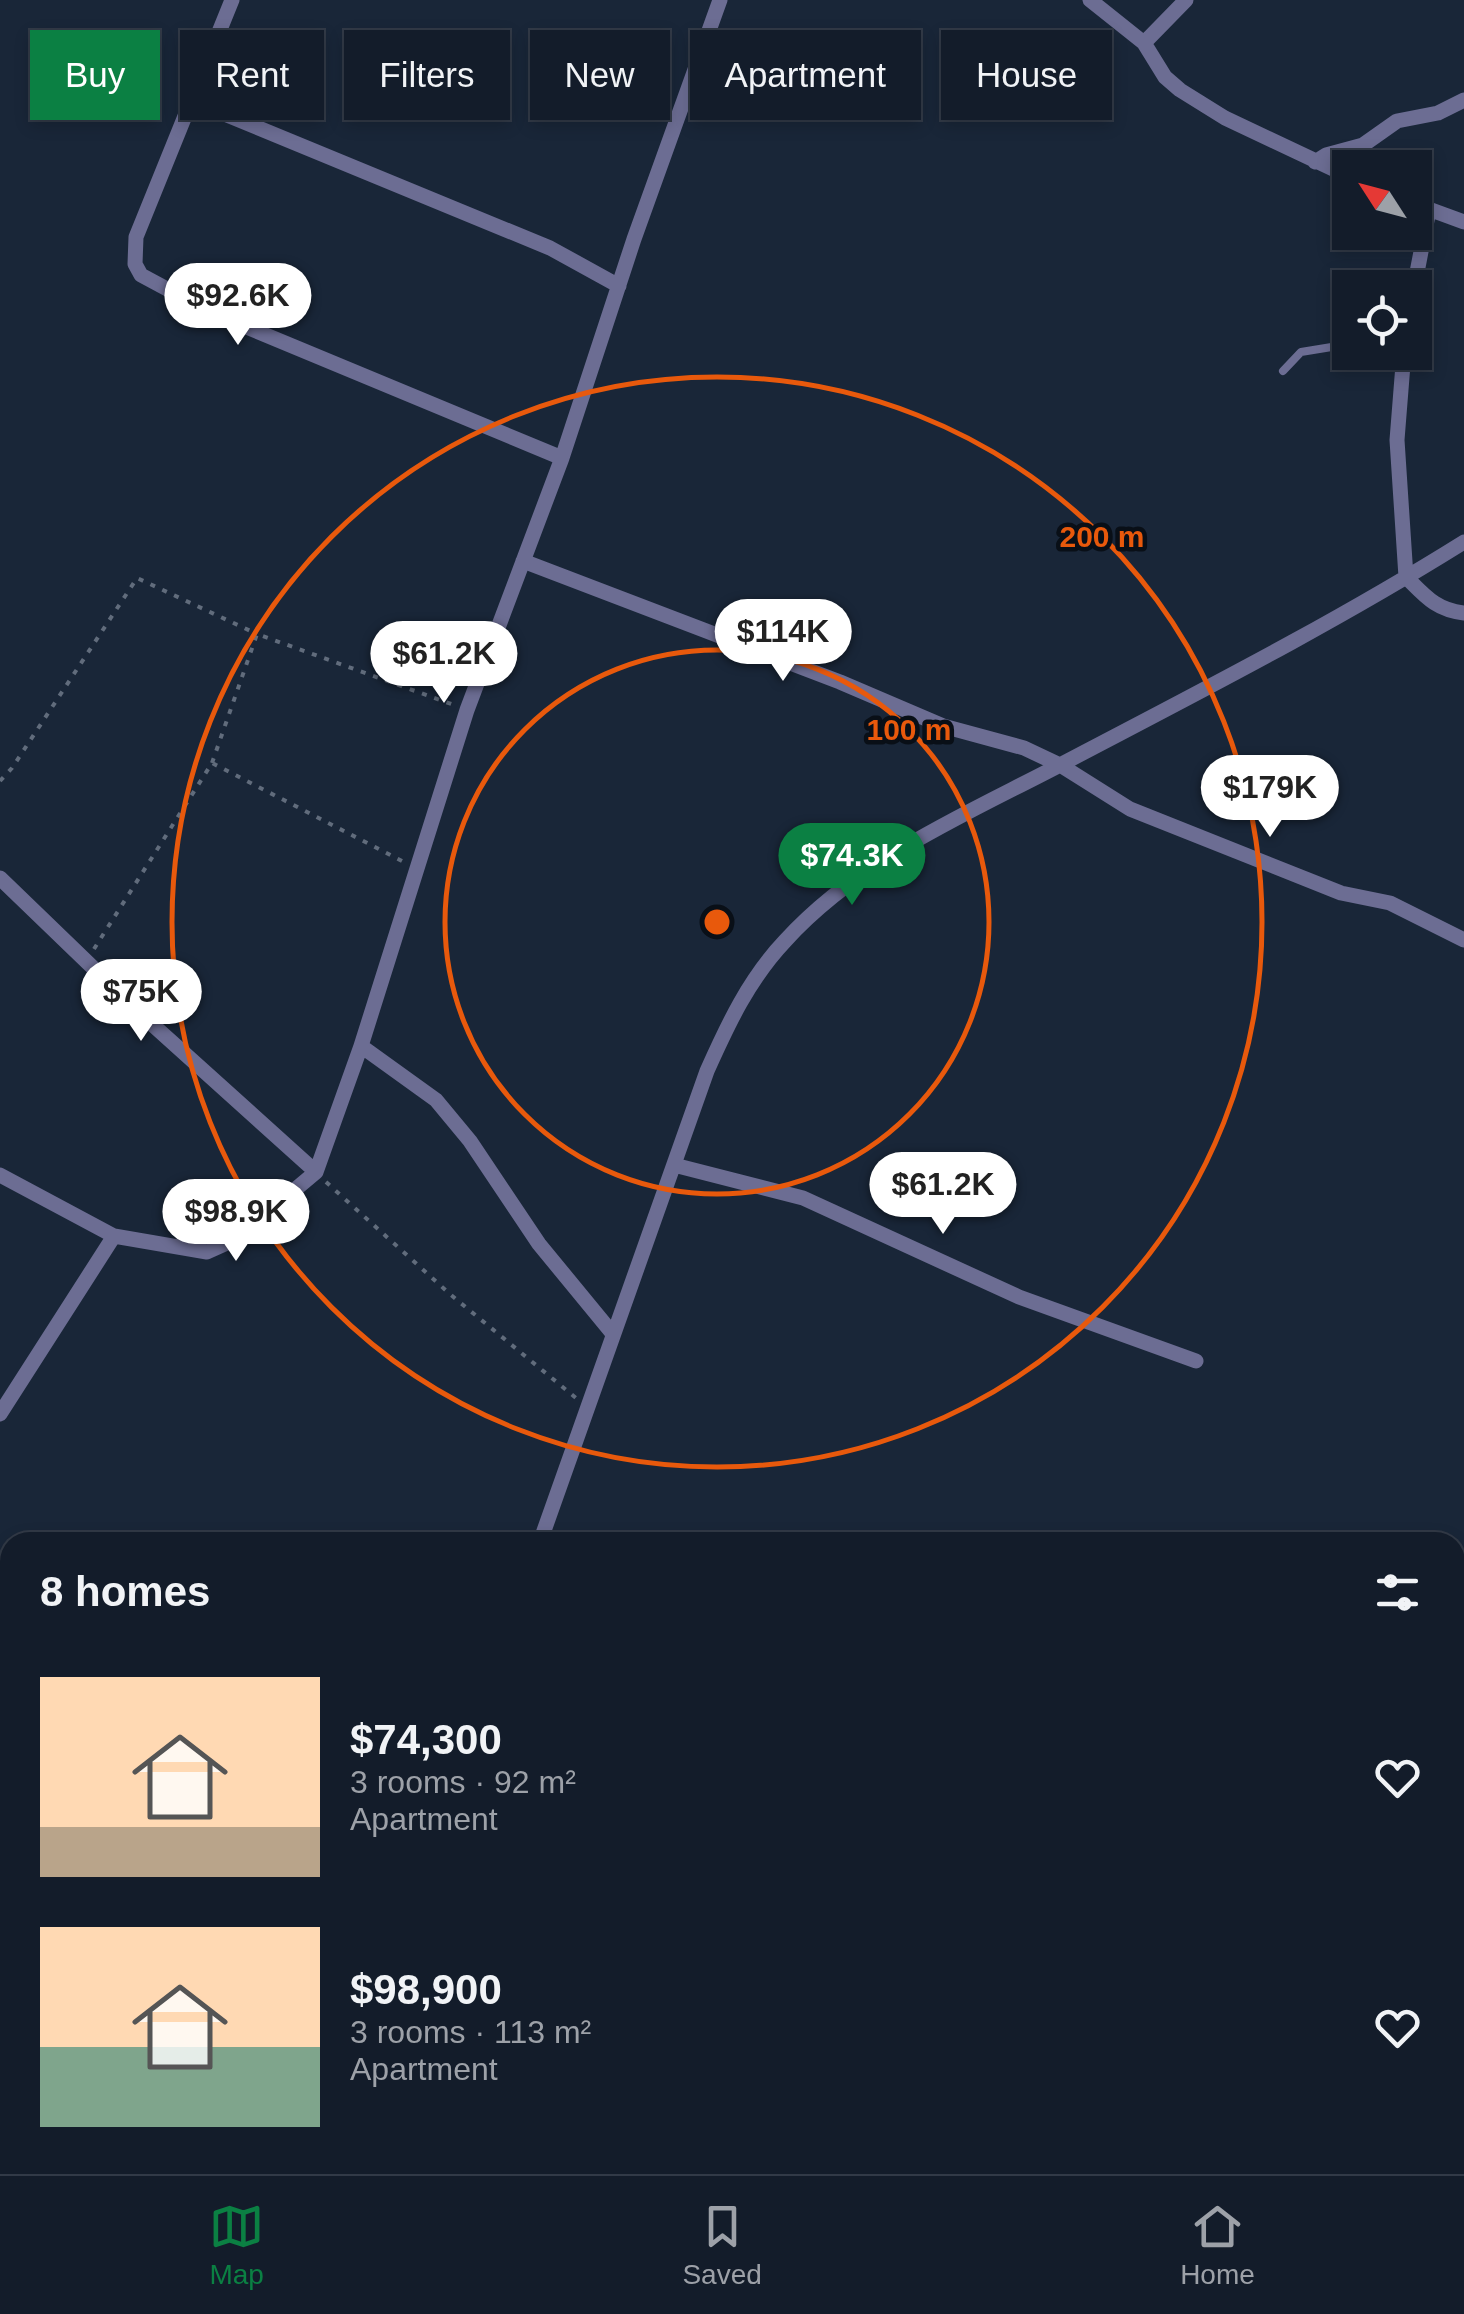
<!DOCTYPE html>
<html lang="en">
<head>
<meta charset="utf-8">
<style>
	body { margin:0; font-family:Arial,sans-serif; background:#202936; color:#f1f3f6; height:100vh; display:flex; flex-direction:column; font-size:38px; white-space:nowrap }
	* { box-sizing:border-box; margin:0 }
	p { font-size:32px; color:#9da1a8 }
	.icon { flex:none; width:55px; height:55px; fill:none; stroke:currentColor; stroke-width:2; stroke-linecap:round; stroke-linejoin:round }
	.map { position:relative; flex:1; overflow:hidden }
	.sheet { position:absolute; left:0px; top:1532px; width:1465px; height:642px; display:flex; flex-direction:column; background:#131c2a; border-radius:30px 30px 0 0; box-shadow:0 5px 15px #0003,0 0 0 2px #323a47 }
	.sheet>* { flex:none }
	.top-card { position:absolute; left:30px; top:30px; width:1405px; height:90px; display:flex; gap:20px }
	.needle { width:65px; rotate:306deg }
	.controls { position:absolute; left:1332px; top:150px; display:grid; gap:20px }
	.controls a { display:grid; place-items:center; width:100px; height:100px; border-radius:0px; background:#131c2a; box-shadow:0 5px 15px #0003,0 0 0 2px #323a47; font-size:50px }
	.price { position:absolute; translate:-50% -85px; padding:0 22px; border-radius:35px; background:#fff; color:#222; font-size:32px; line-height:65px; filter:drop-shadow(0 2px 5px #0008) }
	.price::after { content:''; position:absolute; left:50%; top:60px; width:30px; height:22px; margin-left:-15px; background:inherit; clip-path:polygon(0 0,100% 0,50% 100%) }
	.price.active { background:#0b8043; color:#fff }
	ul { padding:0; list-style:none }
	li { display:flex; align-items:center; gap:30px; height:250px; padding:0 40px }
	li span { display:grid; place-items:center; flex:none; width:280px; height:200px; border-radius:0px; color:#555 }
	li>.icon { margin-inline-start:auto }
	span .icon { width:120px; height:120px; fill:#fffc; stroke-width:1 }
	li b { font-size:42px }
	h2 { display:flex; justify-content:space-between; align-items:center; height:120px; padding:0 40px; font-size:42px }
	.pill { padding:0 35px; border-radius:0px; background:#131c2a; box-shadow:0 5px 15px #0003,0 0 0 2px #323a47; font-size:35px; line-height:90px }
	.pill.active { background:#0b8043; color:#fff }
	.tab-bar { display:flex; justify-content:space-around; align-items:center; height:140px; border-top:2px solid #323a47; background:#131c2a; font-size:28px; color:#9da1a8 }
	.tab-bar a { display:grid; justify-items:center; gap:5px }
	.tab-bar .active { color:#0b8043 }
	.map>svg:first-child { display:block }
	.lines { fill:none; stroke-linecap:round; stroke-linejoin:round }
	.path { stroke:#616c7c; stroke-width:4; stroke-dasharray:5 8; stroke-linecap:butt }
	.service { stroke:#6c6d93; stroke-width:8 }
	.minor { stroke:#6c6d93; stroke-width:15 }
	.tertiary { stroke:#6c6d93; stroke-width:18 }
	.ring { fill:none; stroke:#e8590c; stroke-width:5 }
	.centre { fill:#e8590c; stroke:#090f17; stroke-width:5 }
	.ring-label { font-size:30px; text-anchor:middle; font-weight:bold; fill:#e8590c; stroke:#090f17; stroke-width:9; stroke-linejoin:round; paint-order:stroke }
</style>
</head>
<body>
<div class="map">
<svg width="1464" height="2174" viewBox="0 0 1464 2174">
	<rect width="100%" height="100%" fill="#192638"/>
	<g class="lines">
		<path class="path" d="M 212,763 L 257,634 L 454,705
			M 0,781 L 12,768 L 137,578 L 257,634
			M 94,949 L 212,763 L 404,862
			M 326,1182 L 451,1295 L 576,1398"/>
		<path class="service" d="M 1283,371 L 1301,352 L 1350,344"/>
		<path class="minor" d="M 232,0 L 136,237 L 135,264 L 141,275 L 208,311 L 562,458
			M 1090,0 L 1144,43 L 1165,77 L 1180,90 L 1225,118 L 1350,177
			M 1144,43 L 1186,0
			M 193,101 L 550,248 L 619,286
			M 1315,162 L 1326,155 L 1363,145 L 1397,121 L 1438,113 L 1464,100
			M 1415,204 L 1464,222
			M 1414,288 L 1429,210
			M 1404,352 L 1397,440 L 1406,577 C 1425,596 1436,610 1464,613
			M 523,561 L 840,682 L 943,726 L 1024,748 L 1060,765 L 1130,809 L 1341,893 L 1390,903 L 1464,940
			M 0,878 L 144,1017 L 316,1172
			M 674,1165 L 803,1198 L 1019,1297 L 1196,1361
			M 0,1175 L 114,1236 L 207,1252 L 236,1239 L 316,1172 L 361,1046
			M 613,1334 L 539,1244 L 470,1141 L 436,1100 L 361,1046 L 467,710 L 562,458 L 634,239 L 720,0
			M 0,1414 L 114,1236
			M 540,1542 L 707,1071 C 728,1024 749,979 785,941 C 859,860 962,816 1058,766 C 1195,694 1333,624 1464,542
			M 1455,1685 L 1464,1679
			M 0,1703 L 10,1707
			M 1455,2021 L 1464,2023
			M 312,2174 L 315,2165"/>
		<path class="tertiary" d="M 0,2023 L 10,2027
			M 348,2165 L 369,2174"/>
	</g>
	<g class="ring">
		<circle cx="717" cy="922" r="272"/>
		<circle cx="717" cy="922" r="545"/>
	</g>
	<circle cx="717" cy="922" r="15" class="centre"/>
	<g class="ring-label">
		<text x="1102" y="547">200 m</text>
		<text x="909" y="740">100 m</text>
	</g>
</svg>
<div class="controls">
<a><svg class="needle" viewBox="-14 -14 28 28"><path d="M0-13l5 13h-10z" fill="#e53935"/><path d="M0 13l5-13h-10z" fill="#9da1a8"/></svg></a>
<a><svg class="icon" aria-label="locate" viewBox="0 0 24 24"><circle cx="12" cy="12" r="6"/><path d="M12 2v4M12 18v4M2 12h4M18 12h4"/></svg></a>
</div>
<b class="price" style="left:238px;top:348px">$92.6K</b>
<b class="price" style="left:783px;top:684px">$114K</b>
<b class="price" style="left:444px;top:706px">$61.2K</b>
<b class="price" style="left:1270px;top:840px">$179K</b>
<b class="price active" style="left:852px;top:908px">$74.3K</b>
<b class="price" style="left:141px;top:1044px">$75K</b>
<b class="price" style="left:943px;top:1237px">$61.2K</b>
<b class="price" style="left:236px;top:1264px">$98.9K</b>
<div class="top-card">
<a class="pill active">Buy</a>
<a class="pill">Rent</a>
<a class="pill">Filters</a>
<a class="pill">New</a>
<a class="pill">Apartment</a>
<a class="pill">House</a>
</div>
<section class="sheet">
<h2>8 homes<svg class="icon" aria-label="filters" viewBox="0 0 24 24"><path d="M4 7h16M4 17h16"/><circle cx="9" cy="7" r="2"/><circle cx="15" cy="17" r="2"/></svg></h2>
<ul>
<li><span style="background:linear-gradient(#ffd9b3 75%,#b9a48a 0)"><svg class="icon" aria-label="home" viewBox="0 0 24 24"><path d="M3 11l9-7 9 7M6 9v11h12V9"/></svg></span><div><b>$74,300</b><p>3 rooms · 92 m²</p><p>Apartment</p></div><svg class="icon" aria-label="heart" viewBox="0 0 24 24"><path d="M12 20l-8-8c-3-5 5-10 8-4 3-6 11-1 8 4z"/></svg></li>
<li><span style="background:linear-gradient(#ffd9b3 60%,#7fa58c 0)"><svg class="icon" aria-label="home" viewBox="0 0 24 24"><path d="M3 11l9-7 9 7M6 9v11h12V9"/></svg></span><div><b>$98,900</b><p>3 rooms · 113 m²</p><p>Apartment</p></div><svg class="icon" aria-label="heart" viewBox="0 0 24 24"><path d="M12 20l-8-8c-3-5 5-10 8-4 3-6 11-1 8 4z"/></svg></li>
</ul>
</section>
</div>
<nav class="tab-bar">
<a class="active"><svg class="icon" aria-label="map" viewBox="0 0 24 24"><path d="M3 6l6-2 6 2 6-2v14l-6 2-6-2-6 2zM9 4v14M15 6v14"/></svg>Map</a>
<a><svg class="icon" aria-label="saved" viewBox="0 0 24 24"><path d="M7 4h10v16l-5-4-5 4z"/></svg>Saved</a>
<a><svg class="icon" aria-label="home" viewBox="0 0 24 24"><path d="M3 11l9-7 9 7M6 9v11h12V9"/></svg>Home</a>
</nav>
</body>
</html>
